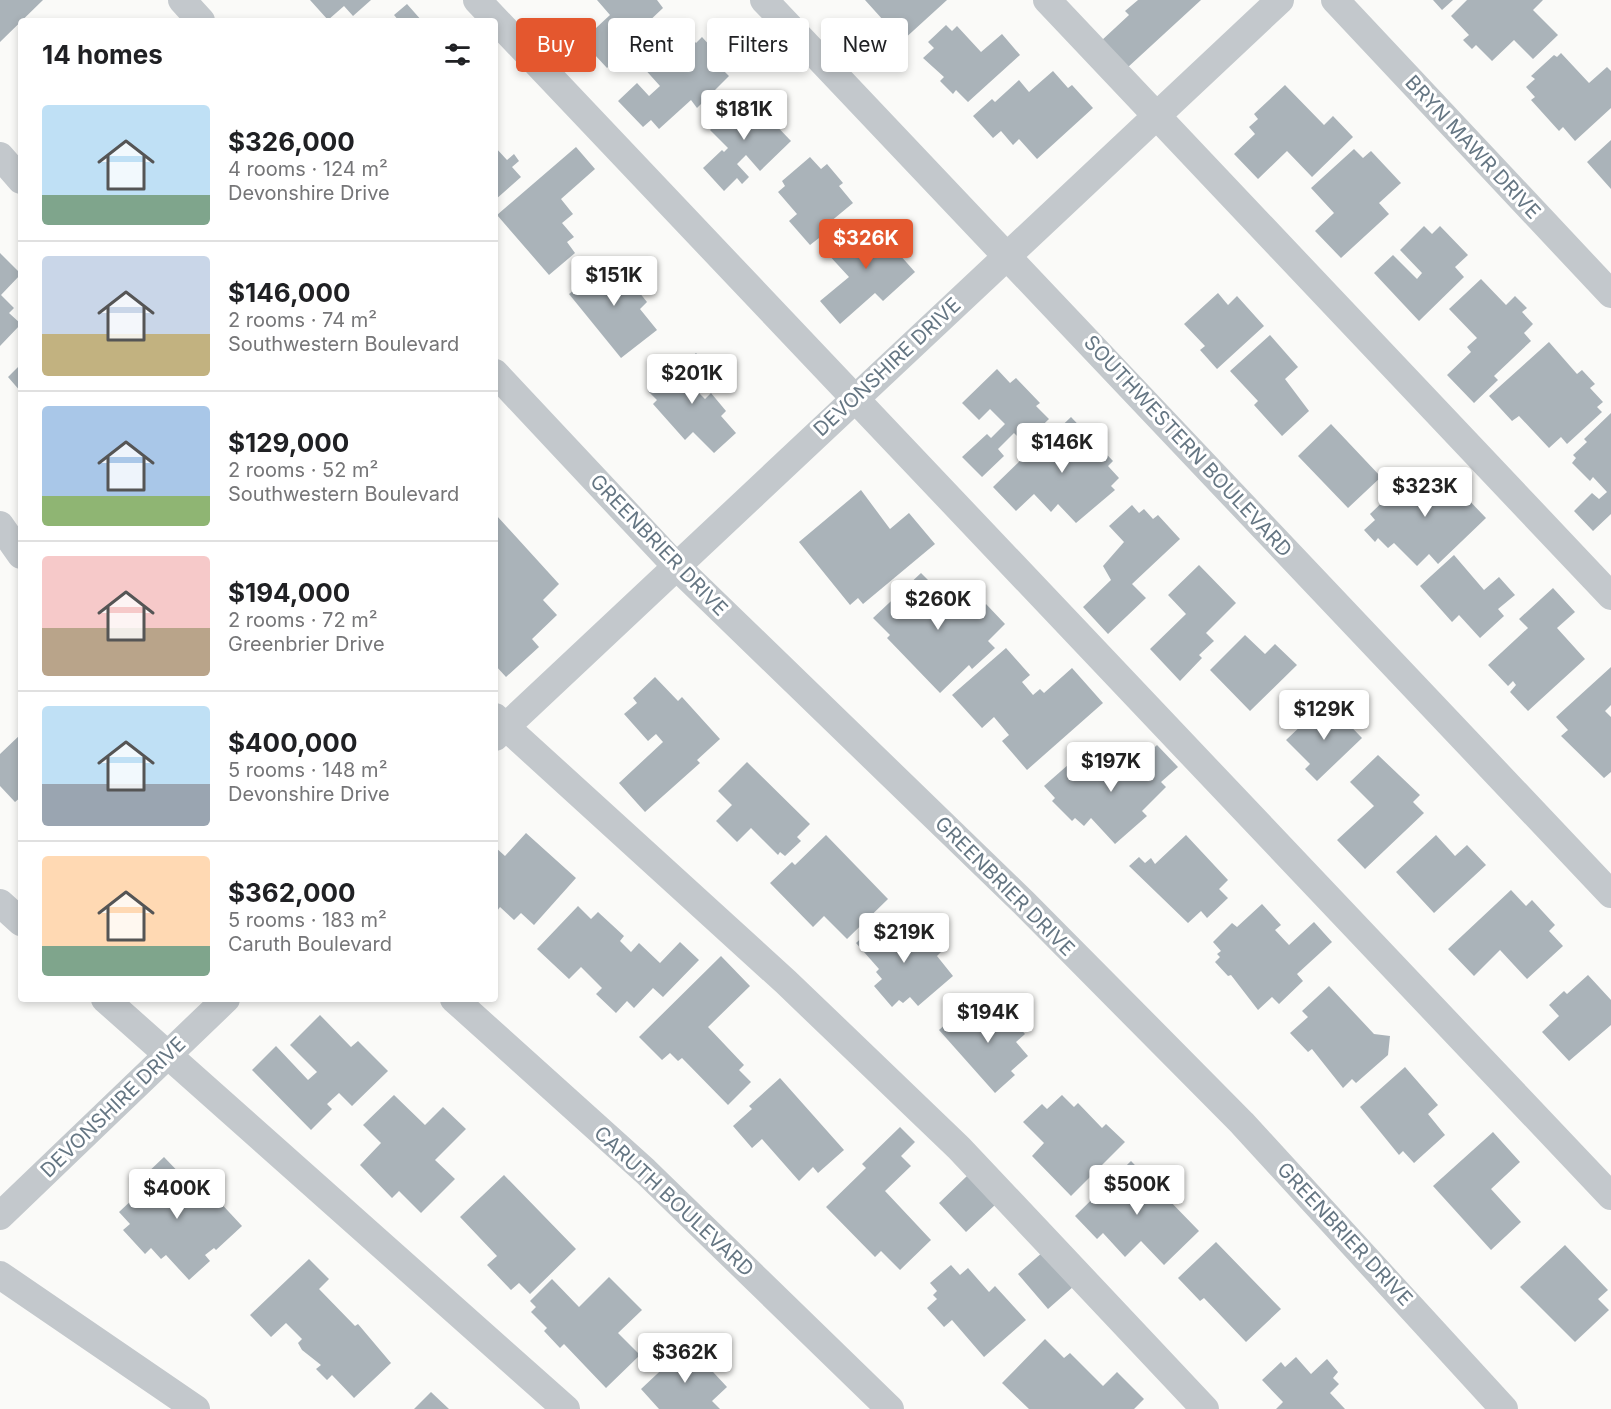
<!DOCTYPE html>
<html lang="en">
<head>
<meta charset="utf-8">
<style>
	body { margin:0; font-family:Inter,sans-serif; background:#f6f6f6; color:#202124; height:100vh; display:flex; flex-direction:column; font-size:22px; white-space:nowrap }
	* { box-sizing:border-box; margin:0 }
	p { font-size:20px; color:#757577 }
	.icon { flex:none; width:33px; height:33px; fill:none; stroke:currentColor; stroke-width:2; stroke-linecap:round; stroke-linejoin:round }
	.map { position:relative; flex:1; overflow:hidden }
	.details { position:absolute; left:18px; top:18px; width:480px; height:984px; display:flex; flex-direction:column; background:#fff; border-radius:6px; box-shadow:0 3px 9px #0003 }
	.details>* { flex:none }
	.hud { position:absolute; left:516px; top:18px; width:570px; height:54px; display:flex; gap:12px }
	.price { position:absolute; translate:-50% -51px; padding:0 14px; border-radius:6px; background:#fff; color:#222; font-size:20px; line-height:39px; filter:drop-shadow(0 2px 3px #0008) }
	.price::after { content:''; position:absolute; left:50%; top:36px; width:18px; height:14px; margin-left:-9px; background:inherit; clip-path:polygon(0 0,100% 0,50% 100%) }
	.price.active { background:#e4572e; color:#fff }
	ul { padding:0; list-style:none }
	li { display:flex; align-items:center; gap:18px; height:150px; padding:0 24px }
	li+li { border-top:2px solid #e0e0e0 }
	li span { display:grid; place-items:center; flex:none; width:168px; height:120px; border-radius:6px; color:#555 }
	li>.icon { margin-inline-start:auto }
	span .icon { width:72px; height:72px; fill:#fffc; stroke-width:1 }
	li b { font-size:26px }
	h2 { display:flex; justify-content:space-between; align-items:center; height:72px; padding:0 24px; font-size:26px }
	.pill { padding:0 21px; border-radius:6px; background:#fff; box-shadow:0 3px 9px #0003; font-size:21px; line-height:54px }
	.pill.active { background:#e4572e; color:#fff }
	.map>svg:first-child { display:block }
	.building { fill:#aab3b9 }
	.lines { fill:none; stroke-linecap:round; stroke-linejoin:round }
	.minor { stroke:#c3c8cc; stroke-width:28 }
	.labels { text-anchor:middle; stroke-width:6; stroke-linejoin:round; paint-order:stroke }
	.street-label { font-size:20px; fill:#657683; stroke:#fff }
</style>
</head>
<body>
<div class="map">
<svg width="1611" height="1409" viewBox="0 0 1611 1409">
	<rect width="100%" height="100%" fill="#fafaf8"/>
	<path class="building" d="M 0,0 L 43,0 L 0,42 Z
		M 310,0 L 371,0 L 353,16 L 344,6 L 328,20 Z
		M 597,0 L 657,0 L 663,8 L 645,25 L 649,30 L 607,68 L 582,41 L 610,15 Z
		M 865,0 L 947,0 L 902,41 Z
		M 1138,0 L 1201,0 L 1127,68 L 1101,41 L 1129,15 L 1125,11 Z
		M 1433,0 L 1453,0 L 1442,10 Z
		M 1467,0 L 1543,0 L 1533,10 L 1558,35 L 1533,59 L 1514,40 L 1492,61 L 1476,45 L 1472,49 L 1463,40 L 1469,35 L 1451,16 Z
		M 407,4 L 422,21 L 399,21 L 394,15 Z
		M 946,25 L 952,31 L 957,26 L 981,52 L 1002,34 L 1020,55 L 968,102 L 956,90 L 953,94 L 940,81 L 944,77 L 923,58 L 934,48 L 928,42 Z
		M 687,33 L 696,43 L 702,37 L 722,59 L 717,64 L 729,76 L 697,108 L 691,100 L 659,129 L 651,120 L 643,127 L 618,101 L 637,83 L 649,96 L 660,86 L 642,66 L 667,44 L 671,48 Z
		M 1561,53 L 1589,83 L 1607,67 L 1611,71 L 1611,108 L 1575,141 L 1563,127 L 1559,131 L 1531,100 L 1535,97 L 1526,87 L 1535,79 L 1531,76 L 1554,55 L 1557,57 Z
		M 1053,71 L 1068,88 L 1072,85 L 1093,108 L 1037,159 L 1019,139 L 1013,145 L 1001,131 L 993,138 L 973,116 L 992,99 L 995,102 L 1019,80 L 1029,92 Z
		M 1285,85 L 1324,125 L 1333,116 L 1353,137 L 1312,177 L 1287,151 L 1258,179 L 1234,154 L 1255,134 L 1249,127 L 1258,119 L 1254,114 Z
		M 742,90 L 791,141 L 760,171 L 746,155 L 737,164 L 749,177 L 742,184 L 737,178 L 724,191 L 703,168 L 722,150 L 724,152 L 728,148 L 710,130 L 724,117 L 719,112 Z
		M 1611,140 L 1611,189 L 1587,162 Z
		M 495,147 L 507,160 L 514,154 L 519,161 L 512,167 L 521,177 L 495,200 Z
		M 576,147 L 595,169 L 561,199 L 573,214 L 562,223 L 574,237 L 567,242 L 575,253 L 549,275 L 497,215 Z
		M 1354,149 L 1363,158 L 1371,151 L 1401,183 L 1379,203 L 1389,214 L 1341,258 L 1315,231 L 1334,213 L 1311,188 Z
		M 810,157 L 821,169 L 827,164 L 843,183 L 839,186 L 853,203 L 824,227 L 828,231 L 810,245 L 789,221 L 797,214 L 778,192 L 785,186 L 782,181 Z
		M 868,221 L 882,237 L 889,231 L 904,249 L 899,254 L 915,272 L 883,301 L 875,293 L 840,324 L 820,301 L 849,277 L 826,252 L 853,228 L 856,232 Z
		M 1424,226 L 1432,234 L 1440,226 L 1468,255 L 1455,267 L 1464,277 L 1419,321 L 1374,273 L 1393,255 L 1417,279 L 1422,273 L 1400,250 Z
		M 0,253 L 21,274 L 1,295 L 14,308 L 9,313 L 21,324 L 0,346 Z
		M 610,256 L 647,302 L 640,309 L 657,330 L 621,358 L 569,294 L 586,281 L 583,278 Z
		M 1481,279 L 1506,305 L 1515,296 L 1527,308 L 1522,312 L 1533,324 L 1524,333 L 1531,341 L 1494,376 L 1498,380 L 1474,403 L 1447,375 L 1471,352 L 1467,347 L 1477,338 L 1449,309 Z
		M 1218,293 L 1228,305 L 1237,296 L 1264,326 L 1217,369 L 1200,350 L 1205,346 L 1184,324 Z
		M 1270,335 L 1298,367 L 1285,379 L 1309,411 L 1282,436 L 1254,405 L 1258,401 L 1230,371 Z
		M 1549,342 L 1577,374 L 1582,370 L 1595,384 L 1590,388 L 1603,402 L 1597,407 L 1602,412 L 1567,444 L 1561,437 L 1549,448 L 1519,416 L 1512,421 L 1489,396 Z
		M 696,353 L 713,372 L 695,389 L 705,399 L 711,393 L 726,411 L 721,416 L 736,433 L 714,453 L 693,432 L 685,440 L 653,404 L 657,400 L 648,391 L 666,374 L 670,377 Z
		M 21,364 L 21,392 L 8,377 Z
		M 997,369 L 1010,383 L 1016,378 L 1040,403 L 1036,406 L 1049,419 L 1024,443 L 1014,433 L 998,449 L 1004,456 L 982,477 L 962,457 L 987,434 L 991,438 L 1005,424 L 990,409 L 979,420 L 962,403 Z
		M 1611,413 L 1611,514 L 1593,531 L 1574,511 L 1592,493 L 1599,499 L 1607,492 L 1593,477 L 1590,481 L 1572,463 L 1576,458 L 1573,455 L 1587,442 L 1584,439 Z
		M 1071,417 L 1113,461 L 1108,466 L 1119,478 L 1111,486 L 1115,490 L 1076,523 L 1058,504 L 1051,512 L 1034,494 L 1016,511 L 993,487 L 1023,458 L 1025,461 Z
		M 1331,424 L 1381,477 L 1348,508 L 1298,456 Z
		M 1439,469 L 1486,518 L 1438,564 L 1429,554 L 1417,566 L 1394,543 L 1388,548 L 1378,538 L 1375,542 L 1364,530 L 1375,520 L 1370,514 L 1416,470 L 1427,481 Z
		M 861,490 L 890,529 L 909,513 L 935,544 L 863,604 L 858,598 L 850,605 L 799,542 Z
		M 1132,505 L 1139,513 L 1144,509 L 1153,519 L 1158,515 L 1180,539 L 1132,584 L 1146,598 L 1108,634 L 1083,607 L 1111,580 L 1103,566 L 1124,542 L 1109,526 Z
		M 497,516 L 559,584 L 543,600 L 557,615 L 532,639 L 539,647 L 506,677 L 495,665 Z
		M 1454,555 L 1484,590 L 1499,577 L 1515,595 L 1498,609 L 1504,616 L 1480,638 L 1459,615 L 1452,622 L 1420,586 Z
		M 1199,565 L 1236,603 L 1206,633 L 1214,641 L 1199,655 L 1202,658 L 1180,681 L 1150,649 L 1186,614 L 1168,595 Z
		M 921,573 L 946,598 L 952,592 L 975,615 L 986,604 L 1005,624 L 988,641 L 995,648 L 972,669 L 969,665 L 940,693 L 887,638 L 890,635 L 873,618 Z
		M 1553,588 L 1575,612 L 1557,628 L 1585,659 L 1528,711 L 1510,692 L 1516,685 L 1513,681 L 1508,686 L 1488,665 L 1528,628 L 1519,619 Z
		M 1245,635 L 1265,654 L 1275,644 L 1297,665 L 1250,711 L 1210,670 Z
		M 1006,648 L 1030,675 L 1022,682 L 1033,695 L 1040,689 L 1044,693 L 1072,668 L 1103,703 L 1027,770 L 1002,741 L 1009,735 L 994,717 L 982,728 L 952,695 Z
		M 1611,667 L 1611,705 L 1605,711 L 1611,717 L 1611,772 L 1604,778 L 1561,736 L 1568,730 L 1556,717 Z
		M 655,677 L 678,701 L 682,697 L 720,739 L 697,760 L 700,763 L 645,812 L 619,783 L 663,742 L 656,734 L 648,741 L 624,714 L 637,703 L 633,698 Z
		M 1323,705 L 1333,715 L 1336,711 L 1362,738 L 1317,781 L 1305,769 L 1310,764 L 1286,740 Z
		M 21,734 L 21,797 L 15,802 L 0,786 L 0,754 Z
		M 1157,745 L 1178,767 L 1161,782 L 1166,787 L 1142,811 L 1147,816 L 1115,844 L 1091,818 L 1084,826 L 1075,818 L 1072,821 L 1052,801 L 1055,798 L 1044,786 L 1077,757 L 1090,770 L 1097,762 L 1118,782 Z
		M 1378,755 L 1420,795 L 1413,802 L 1424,813 L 1365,869 L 1337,840 L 1374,806 L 1350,782 Z
		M 747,762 L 810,824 L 797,837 L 801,841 L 785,856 L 780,852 L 778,855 L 751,828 L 737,842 L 716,821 L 732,805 L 718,791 Z
		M 526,833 L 576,878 L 534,925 L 521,913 L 514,920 L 500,907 L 497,911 L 495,909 L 495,847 L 505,856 Z
		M 826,835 L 888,899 L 847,939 L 824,916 L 813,927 L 770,883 L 792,862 L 795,865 Z
		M 1186,835 L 1228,880 L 1219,889 L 1228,898 L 1207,918 L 1201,911 L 1188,923 L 1129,866 L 1139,857 L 1145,863 L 1151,858 L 1155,864 Z
		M 1436,835 L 1455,856 L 1467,845 L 1486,865 L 1434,913 L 1396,872 Z
		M 1511,890 L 1526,906 L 1532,900 L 1555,925 L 1549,931 L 1563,946 L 1527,979 L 1500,950 L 1474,976 L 1448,949 Z
		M 1262,904 L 1281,925 L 1275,930 L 1289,945 L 1314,922 L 1332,942 L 1297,974 L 1303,981 L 1279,1004 L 1272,997 L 1258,1010 L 1231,975 L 1228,976 L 1215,962 L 1220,957 L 1217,954 L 1221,951 L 1213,942 L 1232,923 L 1237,927 Z
		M 578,906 L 591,919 L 598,912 L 624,936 L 620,941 L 631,952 L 639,943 L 660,963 L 680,942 L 699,960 L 663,997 L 653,988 L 634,1008 L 627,1001 L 616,1013 L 596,994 L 602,988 L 581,967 L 569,979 L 537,949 Z
		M 900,919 L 923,945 L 930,939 L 941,952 L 937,956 L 953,976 L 918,1006 L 910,997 L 903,1003 L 899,1000 L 892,1007 L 874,986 L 882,979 L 876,972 L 879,969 L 856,943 L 881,920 L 889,929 Z
		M 721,956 L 750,986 L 708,1027 L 744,1065 L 739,1070 L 751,1082 L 728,1105 L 682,1058 L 678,1061 L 670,1053 L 662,1060 L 639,1037 Z
		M 1588,975 L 1611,1000 L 1611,1025 L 1569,1061 L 1542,1032 L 1559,1016 L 1549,1005 L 1564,991 L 1567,994 Z
		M 1329,986 L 1374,1034 L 1390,1036 L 1388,1055 L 1356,1083 L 1352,1079 L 1343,1088 L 1312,1049 L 1308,1052 L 1290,1033 L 1308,1017 L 1302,1011 Z
		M 997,1002 L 1025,1034 L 1016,1042 L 1028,1056 L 1011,1071 L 1015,1075 L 995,1093 L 939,1030 L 958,1013 L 962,1018 L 973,1008 L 980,1017 Z
		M 320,1015 L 351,1047 L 358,1041 L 388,1071 L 352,1106 L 339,1093 L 327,1104 L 332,1109 L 311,1130 L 252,1070 L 276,1046 L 308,1080 L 317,1072 L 290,1045 Z
		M 1405,1067 L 1438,1105 L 1428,1114 L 1445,1135 L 1414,1163 L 1403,1151 L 1399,1155 L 1360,1107 Z
		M 780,1078 L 844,1150 L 818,1173 L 813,1167 L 799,1181 L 762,1139 L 752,1148 L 733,1126 L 752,1109 L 749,1106 Z
		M 394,1095 L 425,1125 L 443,1107 L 466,1129 L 435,1160 L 455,1179 L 421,1213 L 399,1191 L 392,1198 L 360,1165 L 381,1143 L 363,1125 Z
		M 1062,1095 L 1074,1107 L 1078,1103 L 1102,1128 L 1106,1124 L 1125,1142 L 1071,1196 L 1032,1156 L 1044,1143 L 1023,1122 L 1042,1104 L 1047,1109 Z
		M 900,1127 L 915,1142 L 901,1156 L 911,1166 L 885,1191 L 931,1240 L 900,1270 L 881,1251 L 875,1257 L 826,1207 L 866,1168 L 862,1164 Z
		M 1493,1132 L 1520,1162 L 1491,1189 L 1521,1222 L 1491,1250 L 1433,1186 Z
		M 164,1157 L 209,1204 L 216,1198 L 242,1226 L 216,1250 L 214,1248 L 205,1255 L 210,1261 L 189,1280 L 166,1255 L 161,1259 L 151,1248 L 145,1254 L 123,1230 L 130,1224 L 119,1212 L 150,1183 L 144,1176 Z
		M 1131,1161 L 1199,1231 L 1164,1265 L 1141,1241 L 1125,1257 L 1103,1233 L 1097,1239 L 1075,1216 Z
		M 504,1175 L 576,1249 L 530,1294 L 519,1283 L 511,1290 L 487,1265 L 497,1256 L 460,1217 Z
		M 967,1176 L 995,1205 L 966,1232 L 939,1203 Z
		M 1216,1242 L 1281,1309 L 1246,1342 L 1204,1298 L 1200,1301 L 1178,1278 Z
		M 1565,1245 L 1608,1290 L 1598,1299 L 1609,1310 L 1575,1342 L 1520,1287 Z
		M 1044,1251 L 1074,1286 L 1048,1309 L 1018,1274 Z
		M 309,1259 L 329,1279 L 319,1289 L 355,1326 L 358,1324 L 391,1363 L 354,1398 L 332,1375 L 327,1380 L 316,1369 L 321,1365 L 302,1350 L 298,1343 L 302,1339 L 286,1323 L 271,1337 L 250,1315 Z
		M 951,1265 L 960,1275 L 968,1268 L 989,1292 L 995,1286 L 1026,1320 L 984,1357 L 952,1320 L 944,1327 L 927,1308 L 937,1299 L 933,1295 L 937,1291 L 930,1283 Z
		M 609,1277 L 642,1310 L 618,1333 L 640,1355 L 606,1388 L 564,1344 L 560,1348 L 544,1331 L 547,1328 L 531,1312 L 536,1307 L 530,1301 L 552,1279 L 579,1307 Z
		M 1045,1339 L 1064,1358 L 1070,1353 L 1103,1386 L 1117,1372 L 1144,1399 L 1134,1409 L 1029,1409 L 1002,1383 Z
		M 688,1345 L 727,1387 L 712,1401 L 720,1409 L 659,1409 L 641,1389 Z
		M 1296,1357 L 1311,1374 L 1327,1359 L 1338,1372 L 1333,1378 L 1339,1384 L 1330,1393 L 1345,1409 L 1276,1409 L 1283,1402 L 1262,1380 L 1281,1362 L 1285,1367 Z
		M 431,1392 L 449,1409 L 414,1409 Z"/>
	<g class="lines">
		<path class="minor" d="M 182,0 L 201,21
			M 477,0 L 1611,1196
			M 764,0 L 1611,894
			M 1047,0 L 1611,596
			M 1335,0 L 1611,294
			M 0,156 L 21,180
			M 495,373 L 676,566 L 1024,903 L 1242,1123 L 1504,1409
			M 0,525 L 21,555
			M 495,717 L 786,982 L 959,1148 L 1205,1409
			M 495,737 L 1280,0
			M 0,903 L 21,922
			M 105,999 L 566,1409
			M 454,999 L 645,1171 L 890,1409
			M 0,1216 L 226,999
			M 0,1275 L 196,1409"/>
	</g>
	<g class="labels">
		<g class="street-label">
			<text transform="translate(1473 147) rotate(47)" y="7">BRYN MAWR DRIVE</text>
			<text transform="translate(887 367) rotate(-43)" y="7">DEVONSHIRE DRIVE</text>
			<text transform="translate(1188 446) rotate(47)" y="7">SOUTHWESTERN BOULEVARD</text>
			<text transform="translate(659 545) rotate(46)" y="7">GREENBRIER DRIVE</text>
			<text transform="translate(1005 886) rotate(45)" y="7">GREENBRIER DRIVE</text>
			<text transform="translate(113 1107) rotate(-44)" y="7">DEVONSHIRE DRIVE</text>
			<text transform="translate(674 1201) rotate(43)" y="7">CARUTH BOULEVARD</text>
			<text transform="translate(1345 1234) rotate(47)" y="7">GREENBRIER DRIVE</text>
		</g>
	</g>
</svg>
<b class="price" style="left:744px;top:141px">$181K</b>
<b class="price active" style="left:866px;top:270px">$326K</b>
<b class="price" style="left:614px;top:307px">$151K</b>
<b class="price" style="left:692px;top:405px">$201K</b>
<b class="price" style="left:1062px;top:474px">$146K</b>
<b class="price" style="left:1425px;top:518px">$323K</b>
<b class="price" style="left:938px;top:631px">$260K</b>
<b class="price" style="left:1324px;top:741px">$129K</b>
<b class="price" style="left:1111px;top:793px">$197K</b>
<b class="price" style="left:904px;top:964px">$219K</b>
<b class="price" style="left:988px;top:1044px">$194K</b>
<b class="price" style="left:1137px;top:1216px">$500K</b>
<b class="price" style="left:177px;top:1220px">$400K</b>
<b class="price" style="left:685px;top:1384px">$362K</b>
<div class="hud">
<a class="pill active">Buy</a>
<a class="pill">Rent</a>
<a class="pill">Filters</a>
<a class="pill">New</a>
</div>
<section class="details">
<h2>14 homes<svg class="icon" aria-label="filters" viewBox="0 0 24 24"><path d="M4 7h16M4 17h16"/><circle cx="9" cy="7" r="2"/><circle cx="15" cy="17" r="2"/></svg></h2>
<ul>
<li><span style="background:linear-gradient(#bfe0f5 75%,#7fa58c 0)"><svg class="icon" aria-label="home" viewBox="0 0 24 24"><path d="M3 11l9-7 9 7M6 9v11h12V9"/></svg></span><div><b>$326,000</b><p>4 rooms · 124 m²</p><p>Devonshire Drive</p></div></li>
<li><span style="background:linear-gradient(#c9d6e8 65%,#c2b280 0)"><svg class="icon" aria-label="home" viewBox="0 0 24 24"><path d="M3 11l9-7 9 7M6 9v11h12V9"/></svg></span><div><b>$146,000</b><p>2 rooms · 74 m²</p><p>Southwestern Boulevard</p></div></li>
<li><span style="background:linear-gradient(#a9c7e8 75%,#8fb573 0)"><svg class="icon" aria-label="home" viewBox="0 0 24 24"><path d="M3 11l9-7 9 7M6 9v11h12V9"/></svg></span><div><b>$129,000</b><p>2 rooms · 52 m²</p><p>Southwestern Boulevard</p></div></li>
<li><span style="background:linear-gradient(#f6c9c9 60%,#b9a48a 0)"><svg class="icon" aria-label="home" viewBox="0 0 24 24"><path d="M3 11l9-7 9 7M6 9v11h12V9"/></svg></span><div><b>$194,000</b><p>2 rooms · 72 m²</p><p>Greenbrier Drive</p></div></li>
<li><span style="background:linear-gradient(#bfe0f5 65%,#9aa5b1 0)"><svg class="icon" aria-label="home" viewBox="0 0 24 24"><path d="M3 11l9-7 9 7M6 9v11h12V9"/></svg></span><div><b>$400,000</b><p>5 rooms · 148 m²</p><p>Devonshire Drive</p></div></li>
<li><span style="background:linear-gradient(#ffd9b3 75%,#7fa58c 0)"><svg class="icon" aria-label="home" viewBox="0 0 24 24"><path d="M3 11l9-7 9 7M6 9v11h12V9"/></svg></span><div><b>$362,000</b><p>5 rooms · 183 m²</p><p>Caruth Boulevard</p></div></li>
</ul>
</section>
</div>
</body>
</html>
